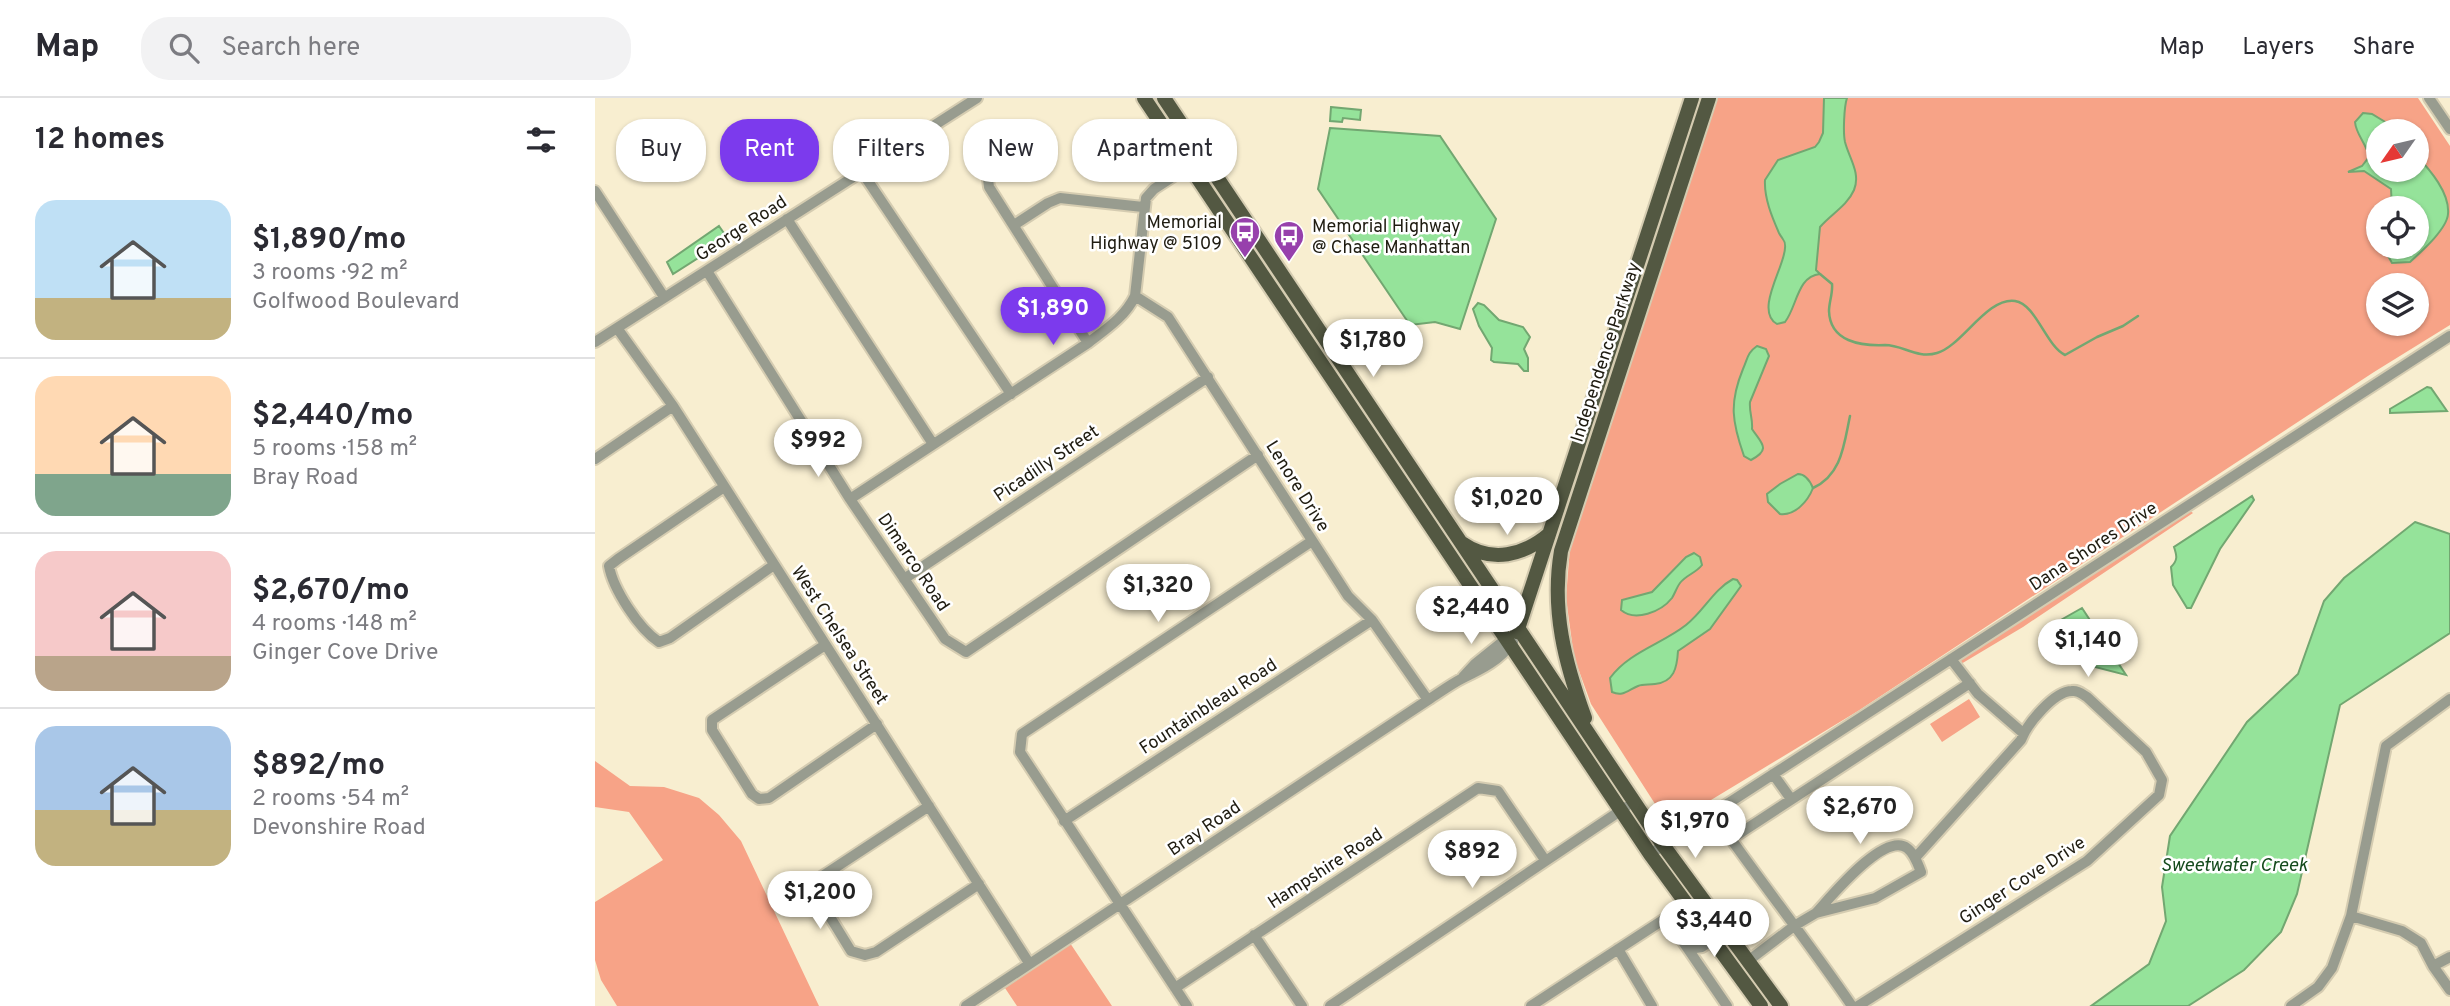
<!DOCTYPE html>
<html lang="en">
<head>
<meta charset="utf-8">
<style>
	body { margin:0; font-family:Overpass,sans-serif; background:#f2f2f3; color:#2b2b33; height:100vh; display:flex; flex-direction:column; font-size:26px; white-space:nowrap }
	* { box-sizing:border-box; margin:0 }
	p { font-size:23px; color:#7c7c81 }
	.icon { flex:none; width:38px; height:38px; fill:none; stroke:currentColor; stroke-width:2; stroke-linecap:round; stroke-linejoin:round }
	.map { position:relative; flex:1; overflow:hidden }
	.details { display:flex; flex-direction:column; background:#fff; width:595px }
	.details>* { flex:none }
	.guide { position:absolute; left:21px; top:21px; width:665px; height:63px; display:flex; gap:14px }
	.needle { width:46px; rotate:236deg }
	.controls { position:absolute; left:1771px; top:21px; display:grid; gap:14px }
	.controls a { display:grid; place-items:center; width:63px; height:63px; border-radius:50%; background:#fff; box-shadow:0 2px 5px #0004; font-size:35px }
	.price { position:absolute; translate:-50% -60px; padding:0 16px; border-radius:24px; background:#fff; color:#222; font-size:23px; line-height:46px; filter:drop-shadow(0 2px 4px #0008) }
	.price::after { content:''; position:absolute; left:50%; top:42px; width:21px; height:16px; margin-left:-10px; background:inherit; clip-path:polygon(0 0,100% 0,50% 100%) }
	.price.current { background:#7c3aed; color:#fff }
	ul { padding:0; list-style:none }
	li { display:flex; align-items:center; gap:21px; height:175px; padding:0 35px }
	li+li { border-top:2px solid #e1e1e2 }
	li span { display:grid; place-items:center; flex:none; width:196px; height:140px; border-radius:21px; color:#555 }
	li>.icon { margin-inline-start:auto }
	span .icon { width:84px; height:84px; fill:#fffc; stroke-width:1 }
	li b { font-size:30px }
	h2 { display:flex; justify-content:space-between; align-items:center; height:84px; padding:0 35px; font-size:30px }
	.tag { padding:0 24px; border-radius:28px; background:#fff; box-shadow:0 2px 5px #0004; font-size:24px; line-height:63px }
	.tag.current { background:#7c3aed; color:#fff }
	header { display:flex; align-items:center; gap:42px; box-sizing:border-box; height:98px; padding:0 35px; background:#fff; border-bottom:2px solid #e1e1e2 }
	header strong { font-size:33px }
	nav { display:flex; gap:38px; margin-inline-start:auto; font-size:24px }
	.search { width:490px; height:63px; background:#f2f2f3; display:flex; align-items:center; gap:18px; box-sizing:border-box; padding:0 24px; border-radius:28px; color:#7c7c81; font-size:26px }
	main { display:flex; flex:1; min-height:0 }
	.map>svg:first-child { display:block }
	.green { fill:#f7a387; fill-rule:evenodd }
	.water { fill:#95e39a; stroke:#72a771; stroke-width:2 }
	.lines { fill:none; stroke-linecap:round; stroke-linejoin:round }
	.stream { stroke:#72a771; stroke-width:2.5 }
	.minor-casing { stroke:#d5ccb1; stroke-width:14 }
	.major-casing { stroke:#d5ccb1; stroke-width:18 }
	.minor { stroke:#989c8f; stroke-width:10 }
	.major { stroke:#535842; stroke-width:14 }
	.labels { text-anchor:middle; stroke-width:5; stroke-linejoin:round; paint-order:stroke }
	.poi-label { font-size:18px; fill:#1f1c11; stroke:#fff; text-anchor:end }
	.street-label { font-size:18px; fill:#1f1c11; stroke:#fff }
	.water-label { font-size:19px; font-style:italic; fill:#154b1d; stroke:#fff }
</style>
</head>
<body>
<header>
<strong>Map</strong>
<div class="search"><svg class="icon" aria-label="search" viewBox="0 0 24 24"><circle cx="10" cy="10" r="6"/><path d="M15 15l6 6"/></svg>Search here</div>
<nav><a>Map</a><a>Layers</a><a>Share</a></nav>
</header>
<main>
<section class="details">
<h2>12 homes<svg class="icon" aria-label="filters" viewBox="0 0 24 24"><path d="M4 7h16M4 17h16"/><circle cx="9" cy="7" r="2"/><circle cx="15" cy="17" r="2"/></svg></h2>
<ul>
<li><span style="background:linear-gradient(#bfe0f5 70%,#c2b280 0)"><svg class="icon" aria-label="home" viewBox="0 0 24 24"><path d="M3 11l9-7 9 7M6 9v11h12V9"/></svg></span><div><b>$1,890/mo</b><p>3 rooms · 92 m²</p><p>Golfwood Boulevard</p></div></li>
<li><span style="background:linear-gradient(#ffd9b3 70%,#7fa58c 0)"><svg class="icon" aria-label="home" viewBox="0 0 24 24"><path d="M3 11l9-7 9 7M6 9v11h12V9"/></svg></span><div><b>$2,440/mo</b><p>5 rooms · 158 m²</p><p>Bray Road</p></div></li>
<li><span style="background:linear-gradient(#f6c9c9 75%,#b9a48a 0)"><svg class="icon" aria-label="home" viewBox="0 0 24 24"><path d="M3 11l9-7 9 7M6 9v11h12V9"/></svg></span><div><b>$2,670/mo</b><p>4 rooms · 148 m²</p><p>Ginger Cove Drive</p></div></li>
<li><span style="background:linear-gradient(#a9c7e8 60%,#c2b280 0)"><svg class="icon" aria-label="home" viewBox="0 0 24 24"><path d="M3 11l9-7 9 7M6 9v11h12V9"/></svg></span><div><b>$892/mo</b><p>2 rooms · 54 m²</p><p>Devonshire Road</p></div></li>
</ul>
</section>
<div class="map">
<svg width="1855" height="908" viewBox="0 0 1855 908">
	<rect width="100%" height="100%" fill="#f8eed0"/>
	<path class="green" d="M 1122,0 L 1823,0 L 1855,48 L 1855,227 L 1779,274 L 1263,613 L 1078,725 L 1071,723 L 996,606 L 979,559 L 971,500 L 975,449 ZM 1783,33 L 1822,33 L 1822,72 L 1783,72 ZM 1783,110 L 1822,110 L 1822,149 L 1783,149 ZM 1783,187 L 1822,187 L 1822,226 L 1783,226 Z
		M 1594,412 L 1598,415 L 1428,529 L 1366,566 L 1363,562 Z
		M 1374,601 L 1385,619 L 1347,644 L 1335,626 Z
		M 0,663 L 35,688 L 69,689 L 104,700 L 124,717 L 146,743 L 224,908 L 22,908 L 6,882 L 0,862 L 0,804 L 68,762 L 34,714 L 0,709 Z
		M 475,845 L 517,908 L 422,908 L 410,890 Z"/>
	<path class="water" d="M 1229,0 L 1252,0 C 1249,9 1248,35 1250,44 C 1254,60 1266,75 1259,92 C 1252,108 1236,116 1225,129 L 1221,172 L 1225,176 C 1202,178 1202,209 1190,224 L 1182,226 C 1159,213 1190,168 1190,150 C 1191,142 1187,141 1184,135 C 1177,119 1169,100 1170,82 L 1183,62 L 1220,49 L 1224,44 L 1228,35 Z
		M 736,9 L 766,12 L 765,22 L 748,20 L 747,24 L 735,23 Z
		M 1768,15 L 1777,16 L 1805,33 L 1783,33 L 1783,72 L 1822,72 L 1822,58 C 1835,72 1855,95 1853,116 C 1852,131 1826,154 1815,164 L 1797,165 L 1793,158 L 1797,149 L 1822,149 L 1822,130 L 1827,123 L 1822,120 L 1822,110 L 1797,110 L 1796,91 L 1769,73 L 1753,74 L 1767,68 L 1774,59 C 1772,46 1761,37 1760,24 Z
		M 735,30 L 845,38 L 901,121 L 865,231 L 840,224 L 815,227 L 723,91 Z
		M 124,128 L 133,141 L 78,176 L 72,164 Z
		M 883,205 L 889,207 L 904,222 L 928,229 L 935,239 L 929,251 L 933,260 L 933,273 L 929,273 L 923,266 L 899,264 L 896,262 L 897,250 L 884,228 L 878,211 Z
		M 1162,248 L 1171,251 L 1174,258 L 1155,304 C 1154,314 1158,321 1157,331 C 1166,345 1177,351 1156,362 L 1149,358 C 1137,324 1134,305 1148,271 C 1153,260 1152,255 1162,248 Z
		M 1832,289 L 1836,290 L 1852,313 L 1795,315 L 1795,311 Z
		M 1203,376 C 1211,376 1215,383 1218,390 C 1213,403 1200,418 1185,416 L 1173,404 L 1172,396 L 1185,386 Z
		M 1657,398 L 1659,402 L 1625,451 L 1596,510 L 1592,510 L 1578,487 L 1576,469 C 1583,462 1582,458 1579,449 Z
		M 1820,424 L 1855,436 L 1855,535 L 1745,607 L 1702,796 L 1686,834 L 1649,872 L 1593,908 L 1496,908 L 1554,866 L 1571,823 L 1567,789 L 1575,738 L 1652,624 L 1703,576 L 1729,503 L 1749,480 Z
		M 1099,455 L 1105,459 L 1107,467 C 1101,475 1091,477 1085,485 C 1082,489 1080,495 1077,500 C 1066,514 1040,524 1026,512 L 1027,502 L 1057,494 L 1091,459 Z
		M 1138,481 L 1142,482 L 1146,488 L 1115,531 L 1083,553 C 1082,570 1079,584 1060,586 C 1054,587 1048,586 1043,588 C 1033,592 1028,599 1017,594 L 1015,580 C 1034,554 1067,546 1091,527 C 1109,513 1118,492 1138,481 Z
		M 1487,510 L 1531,577 L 1492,567 L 1464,523 Z"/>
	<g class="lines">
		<path class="stream" d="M 1225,176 L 1237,186 C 1238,195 1234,204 1234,213 C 1235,244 1266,248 1290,247 C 1308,247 1322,261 1342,255 C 1367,248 1392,199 1420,203 C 1441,206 1451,248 1470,257 L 1502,239 L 1528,228 L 1543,218
			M 1218,390 C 1247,377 1249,346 1255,318"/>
		<g class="minor-casing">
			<path id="minor" d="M 1834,0 L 1855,31
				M 392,73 L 394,89 L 493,245
				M 267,74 L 416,296
				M 0,93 L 69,199
				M 192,121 L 338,346
				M 419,127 L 453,105 L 465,100 L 548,109
				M 112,173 L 255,401 L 350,541 L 371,554 L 663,357
				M 540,198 L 573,219 L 753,498 L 777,522 L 833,602
				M 22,230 L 78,308 L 434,865
				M 0,244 L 382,0
				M 0,361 L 78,308
				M 129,389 L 23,461 L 14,468 C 18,491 44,531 64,544 L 75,540 L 179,467
				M 255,401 L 493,245 C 511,231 530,219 540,198 L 551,100 L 559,91 L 608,59
				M 309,481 L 613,279
				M 230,547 L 117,622 L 117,632 L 157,696 L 164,701 L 174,700 L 282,626
				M 1356,561 L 1383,596 L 1428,635
				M 868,579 L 880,566 L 911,541
				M 1178,676 L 1196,701
				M 334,708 L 220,783 L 221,796 L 256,853 L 270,857 L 281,854 L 384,786
				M 469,723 L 777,522
				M 1055,756 L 1855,238
				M 1756,818 L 1807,833 L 1826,845 L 1838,868 L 1855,892
				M 1080,832 L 1132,908
				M 659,837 L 707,908
				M 1023,851 L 1057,908
				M 1094,851 L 1107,849 L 1117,842
				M 1153,863 L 1199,828 L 1221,815 L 1280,800 L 1326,774 C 1323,766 1319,755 1312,750 C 1289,733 1235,800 1221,815
				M 1838,868 L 1855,859
				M 580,890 L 883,690 L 903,693 L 950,762
				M 371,908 L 833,602 C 844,595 856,586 868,580 C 887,571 905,562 918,544
				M 592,908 L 425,654 L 427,636 L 717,443
				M 735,908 L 1031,709
				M 936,908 L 1091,807
				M 1257,908 C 1218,851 1176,797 1136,741 L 1375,585
				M 1263,908 L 1492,763 L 1564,697 L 1567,682 L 1551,654 L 1492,599 C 1487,596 1483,592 1477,593 C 1459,593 1432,626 1426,642 L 1320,760
				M 1696,908 L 1723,889 L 1737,870 L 1756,818 L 1791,648 L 1855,601"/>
		</g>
		<g class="major-casing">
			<path id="major" d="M 549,0 L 1055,756 L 1166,908
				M 569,0 L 1068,747 L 1186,908
				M 867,445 C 897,466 929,457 954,436
				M 922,534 L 1097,0
				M 990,620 C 970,565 956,512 966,453 L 1114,0"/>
		</g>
		<use href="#minor" class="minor"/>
		<use href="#major" class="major"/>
	</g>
	<defs>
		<g id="bus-pin" transform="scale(1.575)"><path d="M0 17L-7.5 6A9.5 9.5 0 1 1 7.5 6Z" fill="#9740ac" stroke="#fff"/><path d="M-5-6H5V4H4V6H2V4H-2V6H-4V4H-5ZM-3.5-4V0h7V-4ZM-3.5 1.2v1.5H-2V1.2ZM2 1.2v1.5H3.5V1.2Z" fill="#fff"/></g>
	</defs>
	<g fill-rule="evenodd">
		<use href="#bus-pin" x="650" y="134"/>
		<use href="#bus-pin" x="694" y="138"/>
	</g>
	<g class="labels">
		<g class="poi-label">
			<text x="627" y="130">Memorial<tspan x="627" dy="21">Highway @ 5109</tspan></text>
			<text x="717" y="134" text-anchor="start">Memorial Highway<tspan x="717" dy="21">@ Chase Manhattan</tspan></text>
		</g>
		<g class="street-label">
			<text transform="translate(146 130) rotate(-33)" y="6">George Road</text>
			<text transform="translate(1010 254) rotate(-72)" y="6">Independence Parkway</text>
			<text transform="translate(451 365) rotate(-34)" y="6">Picadilly Street</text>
			<text transform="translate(703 388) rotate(58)" y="6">Lenore Drive</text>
			<text transform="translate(1498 448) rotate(-33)" y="6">Dana Shores Drive</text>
			<text transform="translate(319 464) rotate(56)" y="6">Dimarco Road</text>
			<text transform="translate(245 537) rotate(57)" y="6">West Chelsea Street</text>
			<text transform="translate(613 608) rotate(-33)" y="6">Fountainbleau Road</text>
			<text transform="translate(609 730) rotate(-34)" y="6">Bray Road</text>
			<text transform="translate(730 770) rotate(-33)" y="6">Hampshire Road</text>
			<text transform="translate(1427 782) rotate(-33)" y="6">Ginger Cove Drive</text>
		</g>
		<g class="water-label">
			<text x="1639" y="773">Sweetwater Creek</text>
		</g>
	</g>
</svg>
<div class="controls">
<a><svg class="needle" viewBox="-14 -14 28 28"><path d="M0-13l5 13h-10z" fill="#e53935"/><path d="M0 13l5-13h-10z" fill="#7c7c81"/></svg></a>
<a><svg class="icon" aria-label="locate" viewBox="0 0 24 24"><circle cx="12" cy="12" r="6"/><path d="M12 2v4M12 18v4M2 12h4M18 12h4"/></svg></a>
<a><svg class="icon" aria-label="layers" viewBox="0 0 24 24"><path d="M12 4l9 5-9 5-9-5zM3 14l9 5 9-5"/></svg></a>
</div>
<b class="price current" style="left:458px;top:249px">$1,890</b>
<b class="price" style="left:778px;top:281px">$1,780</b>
<b class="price" style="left:223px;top:381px">$992</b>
<b class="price" style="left:912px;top:439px">$1,020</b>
<b class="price" style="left:563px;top:526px">$1,320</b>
<b class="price" style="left:876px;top:548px">$2,440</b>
<b class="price" style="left:1493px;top:581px">$1,140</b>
<b class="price" style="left:1265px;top:748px">$2,670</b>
<b class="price" style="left:1100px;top:762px">$1,970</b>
<b class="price" style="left:877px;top:792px">$892</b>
<b class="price" style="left:225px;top:833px">$1,200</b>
<b class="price" style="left:1119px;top:861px">$3,440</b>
<div class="guide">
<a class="tag">Buy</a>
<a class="tag current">Rent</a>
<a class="tag">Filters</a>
<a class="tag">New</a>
<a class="tag">Apartment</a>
</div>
</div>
</main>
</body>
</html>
